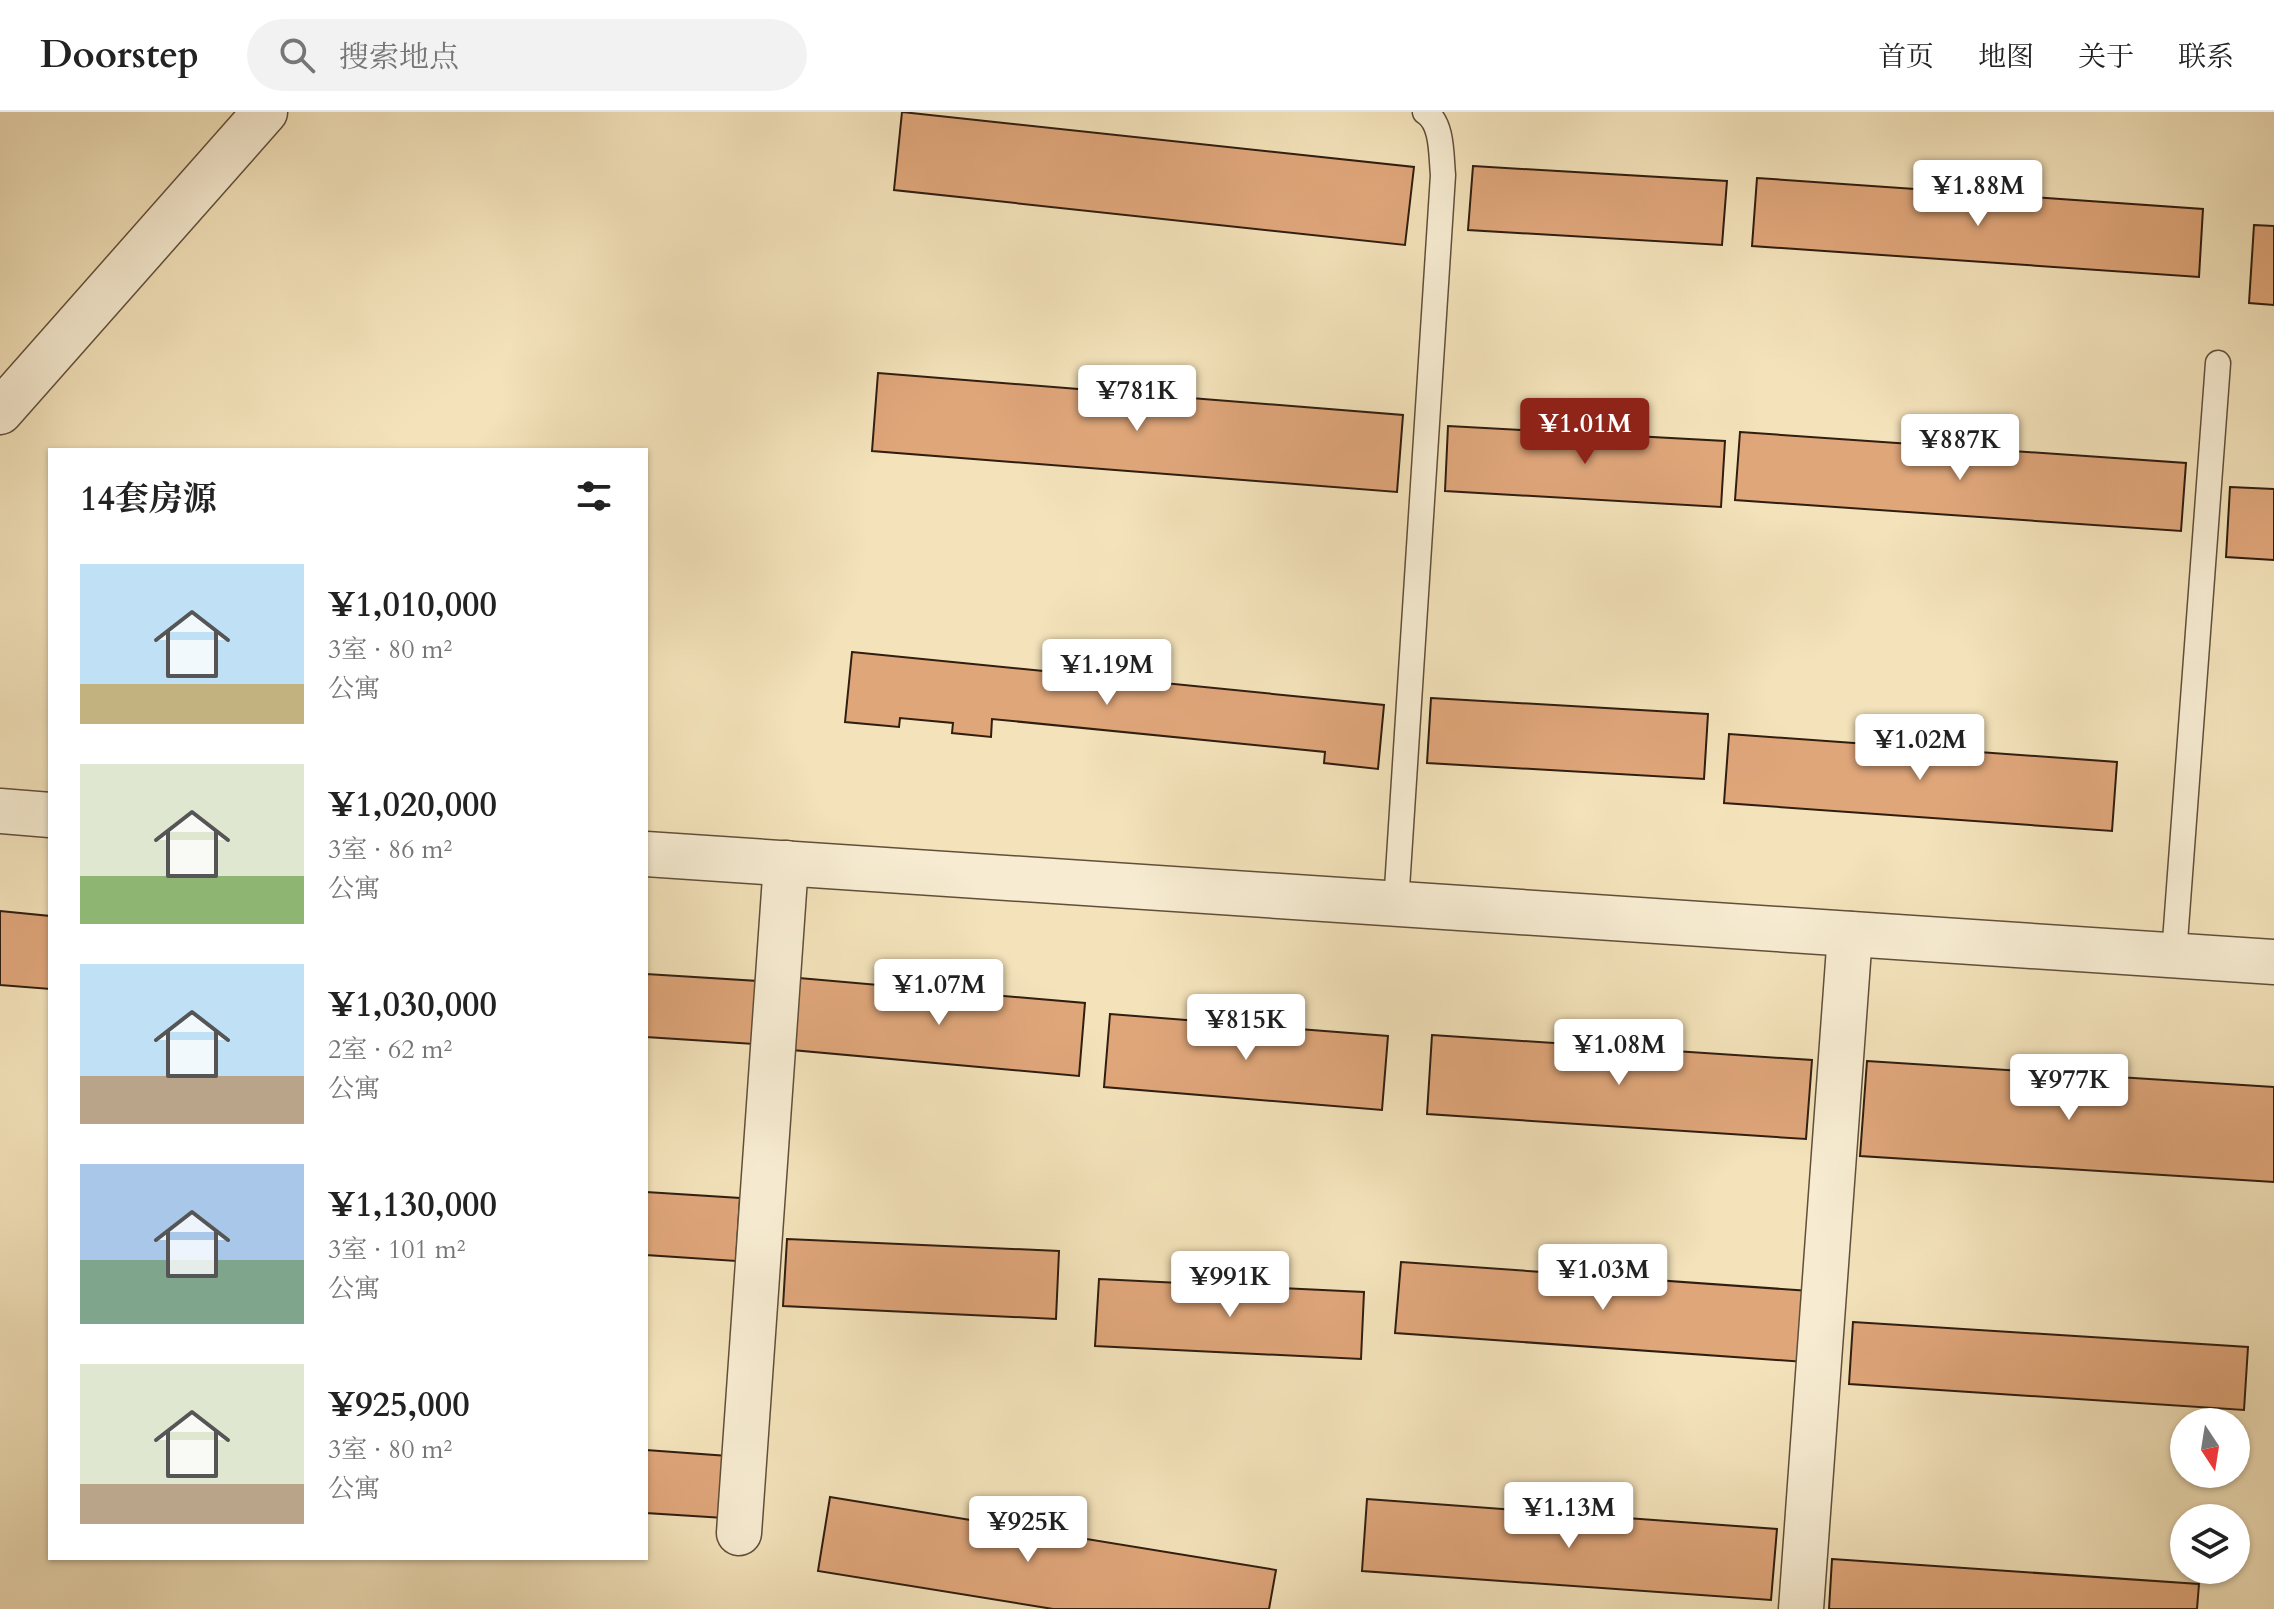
<!DOCTYPE html>
<html lang="zh">
<head>
<meta charset="utf-8">
<style>
	body { margin:0; font-family:Cardo,"Noto Serif SC",serif; background:#f2f2f2; color:#222; height:100vh; display:flex; flex-direction:column; font-size:30px; white-space:nowrap }
	* { box-sizing:border-box; margin:0 }
	p { font-size:26px; color:#767676 }
	.icon { flex:none; width:44px; height:44px; fill:none; stroke:currentColor; stroke-width:2; stroke-linecap:round; stroke-linejoin:round }
	.map { position:relative; flex:1; overflow:hidden }
	.panel { position:absolute; left:48px; top:336px; width:600px; height:1112px; display:flex; flex-direction:column; background:#fff; border-radius:0px; box-shadow:0 2px 6px #0004 }
	.panel>* { flex:none }
	.needle { width:52px; rotate:168deg }
	.controls { position:absolute; left:2170px; top:1296px; display:grid; gap:16px }
	.controls a { display:grid; place-items:center; width:80px; height:80px; border-radius:50%; background:#fff; box-shadow:0 2px 6px #0004; font-size:40px }
	.price { position:absolute; translate:-50% -68px; padding:0 18px; border-radius:8px; background:#fff; color:#222; font-size:26px; line-height:52px; filter:drop-shadow(0 2px 4px #0008) }
	.price::after { content:''; position:absolute; left:50%; top:48px; width:24px; height:18px; margin-left:-12px; background:inherit; clip-path:polygon(0 0,100% 0,50% 100%) }
	.price.active { background:#8f2418; color:#fff }
	ul { padding:0; list-style:none }
	li { display:flex; align-items:center; gap:24px; height:200px; padding:0 32px }
	li span { display:grid; place-items:center; flex:none; width:224px; height:160px; border-radius:0px; color:#555 }
	li>.icon { margin-inline-start:auto }
	span .icon { width:96px; height:96px; fill:#fffc; stroke-width:1 }
	li b { font-size:34px }
	h2 { display:flex; justify-content:space-between; align-items:center; height:96px; padding:0 32px; font-size:34px }
	header { display:flex; align-items:center; gap:48px; box-sizing:border-box; height:112px; padding:0 40px; background:#fff; border-bottom:2px solid #e0e0e0 }
	header strong { font-size:38px }
	nav { display:flex; gap:44px; margin-inline-start:auto; font-size:28px }
	.search { width:560px; height:72px; background:#f2f2f2; display:flex; align-items:center; gap:20px; box-sizing:border-box; padding:0 28px; border-radius:44px; color:#767676; font-size:30px }
	.map>svg:first-child { display:block }
	.building { fill:#dfa67a; stroke:#301e10; stroke-width:2 }
	.lines { fill:none; stroke-linecap:round; stroke-linejoin:round }
	.service-casing { stroke:#614f3a; stroke-width:27 }
	.minor-casing { stroke:#614f3a; stroke-width:47 }
	.tertiary-casing { stroke:#614f3a; stroke-width:47 }
	.service { stroke:#f7ecd2; stroke-width:24 }
	.minor { stroke:#f7ecd2; stroke-width:44 }
	.tertiary { stroke:#f7ecd2; stroke-width:44 }
</style>
</head>
<body>
<header>
<strong>Doorstep</strong>
<div class="search"><svg class="icon" aria-label="search" viewBox="0 0 24 24"><circle cx="10" cy="10" r="6"/><path d="M15 15l6 6"/></svg>搜索地点</div>
<nav><a>首页</a><a>地图</a><a>关于</a><a>联系</a></nav>
</header>
<div class="map">
<svg width="2274" height="1497" viewBox="0 0 2274 1497">
	<rect width="100%" height="100%" fill="#f3e2ba"/>
	<filter id="stains"><feTurbulence type="fractalNoise" baseFrequency=".0025" numOctaves="4"/><feColorMatrix values="0 0 0 0 .2 0 0 0 0 .09 0 0 0 0 .02 0 0 0 .5 -.17"/></filter>
	<radialGradient id="worn" r=".72"><stop offset=".6" stop-color="#630" stop-opacity="0"/><stop offset="1" stop-color="#630" stop-opacity=".3"/></radialGradient>
	<path class="building" d="M 902,0 L 1414,55 L 1405,133 L 894,78 Z
		M 1473,54 L 1727,69 L 1722,133 L 1468,118 Z
		M 1757,66 L 2203,97 L 2199,165 L 1752,134 Z
		M 2254,113 L 2274,114 L 2274,193 L 2249,191 Z
		M 878,261 L 1403,303 L 1397,380 L 872,339 Z
		M 1448,314 L 1725,329 L 1721,395 L 1445,379 Z
		M 1740,320 L 2186,351 L 2181,419 L 1735,388 Z
		M 2230,375 L 2274,377 L 2274,448 L 2226,445 Z
		M 852,540 L 1384,593 L 1378,657 L 1324,651 L 1325,640 L 992,607 L 991,625 L 952,621 L 953,611 L 900,606 L 899,615 L 845,610 Z
		M 1431,586 L 1708,602 L 1704,667 L 1427,651 Z
		M 1729,622 L 2117,650 L 2112,719 L 1724,691 Z
		M 0,799 L 50,804 L 50,877 L 0,873 Z
		M 646,862 L 758,869 L 754,932 L 646,925 Z
		M 799,866 L 1085,891 L 1079,964 L 792,938 Z
		M 1110,902 L 1388,924 L 1382,998 L 1104,975 Z
		M 1432,923 L 1812,948 L 1806,1027 L 1427,1002 Z
		M 1867,949 L 2274,975 L 2274,1070 L 1860,1044 Z
		M 646,1080 L 740,1086 L 736,1149 L 646,1143 Z
		M 787,1127 L 1059,1139 L 1056,1207 L 783,1194 Z
		M 1401,1150 L 1810,1179 L 1805,1250 L 1395,1221 Z
		M 1099,1167 L 1364,1180 L 1361,1247 L 1095,1234 Z
		M 1853,1210 L 2248,1235 L 2244,1298 L 1849,1272 Z
		M 646,1338 L 728,1344 L 724,1406 L 646,1401 Z
		M 830,1385 L 1276,1458 L 1269,1497 L 1053,1497 L 818,1459 Z
		M 1367,1387 L 1777,1417 L 1771,1488 L 1362,1459 Z
		M 1832,1447 L 2199,1472 L 2197,1497 L 1829,1497 Z"/>
	<g class="lines">
		<g class="service-casing">
			<path id="service" d="M 1396,792 L 1443,63 C 1441,44 1443,11 1425,0
				M 2174,843 L 2218,251"/>
		</g>
		<g class="minor-casing">
			<path id="minor" d="M 0,300 L 265,0
				M 739,1421 L 786,751
				M 1801,1497 L 1850,822"/>
		</g>
		<g class="tertiary-casing">
			<path id="tertiary" d="M 0,699 L 50,703
				M 646,742 L 2274,850"/>
		</g>
		<use href="#service" class="service"/>
		<use href="#minor" class="minor"/>
		<use href="#tertiary" class="tertiary"/>
	</g>
	<rect width="100%" height="100%" filter="url(#stains)"/>
	<rect width="100%" height="100%" fill="url(#worn)"/>
</svg>
<div class="controls">
<a><svg class="needle" viewBox="-14 -14 28 28"><path d="M0-13l5 13h-10z" fill="#e53935"/><path d="M0 13l5-13h-10z" fill="#767676"/></svg></a>
<a><svg class="icon" aria-label="layers" viewBox="0 0 24 24"><path d="M12 4l9 5-9 5-9-5zM3 14l9 5 9-5"/></svg></a>
</div>
<b class="price" style="left:1978px;top:116px">¥1.88M</b>
<b class="price" style="left:1137px;top:321px">¥781K</b>
<b class="price active" style="left:1585px;top:354px">¥1.01M</b>
<b class="price" style="left:1960px;top:370px">¥887K</b>
<b class="price" style="left:1107px;top:595px">¥1.19M</b>
<b class="price" style="left:1920px;top:670px">¥1.02M</b>
<b class="price" style="left:939px;top:915px">¥1.07M</b>
<b class="price" style="left:1246px;top:950px">¥815K</b>
<b class="price" style="left:1619px;top:975px">¥1.08M</b>
<b class="price" style="left:2069px;top:1010px">¥977K</b>
<b class="price" style="left:1603px;top:1200px">¥1.03M</b>
<b class="price" style="left:1230px;top:1207px">¥991K</b>
<b class="price" style="left:1569px;top:1438px">¥1.13M</b>
<b class="price" style="left:1028px;top:1452px">¥925K</b>
<section class="panel">
<h2>14套房源<svg class="icon" aria-label="filters" viewBox="0 0 24 24"><path d="M4 7h16M4 17h16"/><circle cx="9" cy="7" r="2"/><circle cx="15" cy="17" r="2"/></svg></h2>
<ul>
<li><span style="background:linear-gradient(#bfe0f5 75%,#c2b280 0)"><svg class="icon" aria-label="home" viewBox="0 0 24 24"><path d="M3 11l9-7 9 7M6 9v11h12V9"/></svg></span><div><b>¥1,010,000</b><p>3室 · 80 m²</p><p>公寓</p></div></li>
<li><span style="background:linear-gradient(#dfe7d0 70%,#8fb573 0)"><svg class="icon" aria-label="home" viewBox="0 0 24 24"><path d="M3 11l9-7 9 7M6 9v11h12V9"/></svg></span><div><b>¥1,020,000</b><p>3室 · 86 m²</p><p>公寓</p></div></li>
<li><span style="background:linear-gradient(#bfe0f5 70%,#b9a48a 0)"><svg class="icon" aria-label="home" viewBox="0 0 24 24"><path d="M3 11l9-7 9 7M6 9v11h12V9"/></svg></span><div><b>¥1,030,000</b><p>2室 · 62 m²</p><p>公寓</p></div></li>
<li><span style="background:linear-gradient(#a9c7e8 60%,#7fa58c 0)"><svg class="icon" aria-label="home" viewBox="0 0 24 24"><path d="M3 11l9-7 9 7M6 9v11h12V9"/></svg></span><div><b>¥1,130,000</b><p>3室 · 101 m²</p><p>公寓</p></div></li>
<li><span style="background:linear-gradient(#dfe7d0 75%,#b9a48a 0)"><svg class="icon" aria-label="home" viewBox="0 0 24 24"><path d="M3 11l9-7 9 7M6 9v11h12V9"/></svg></span><div><b>¥925,000</b><p>3室 · 80 m²</p><p>公寓</p></div></li>
</ul>
</section>
</div>
</body>
</html>
